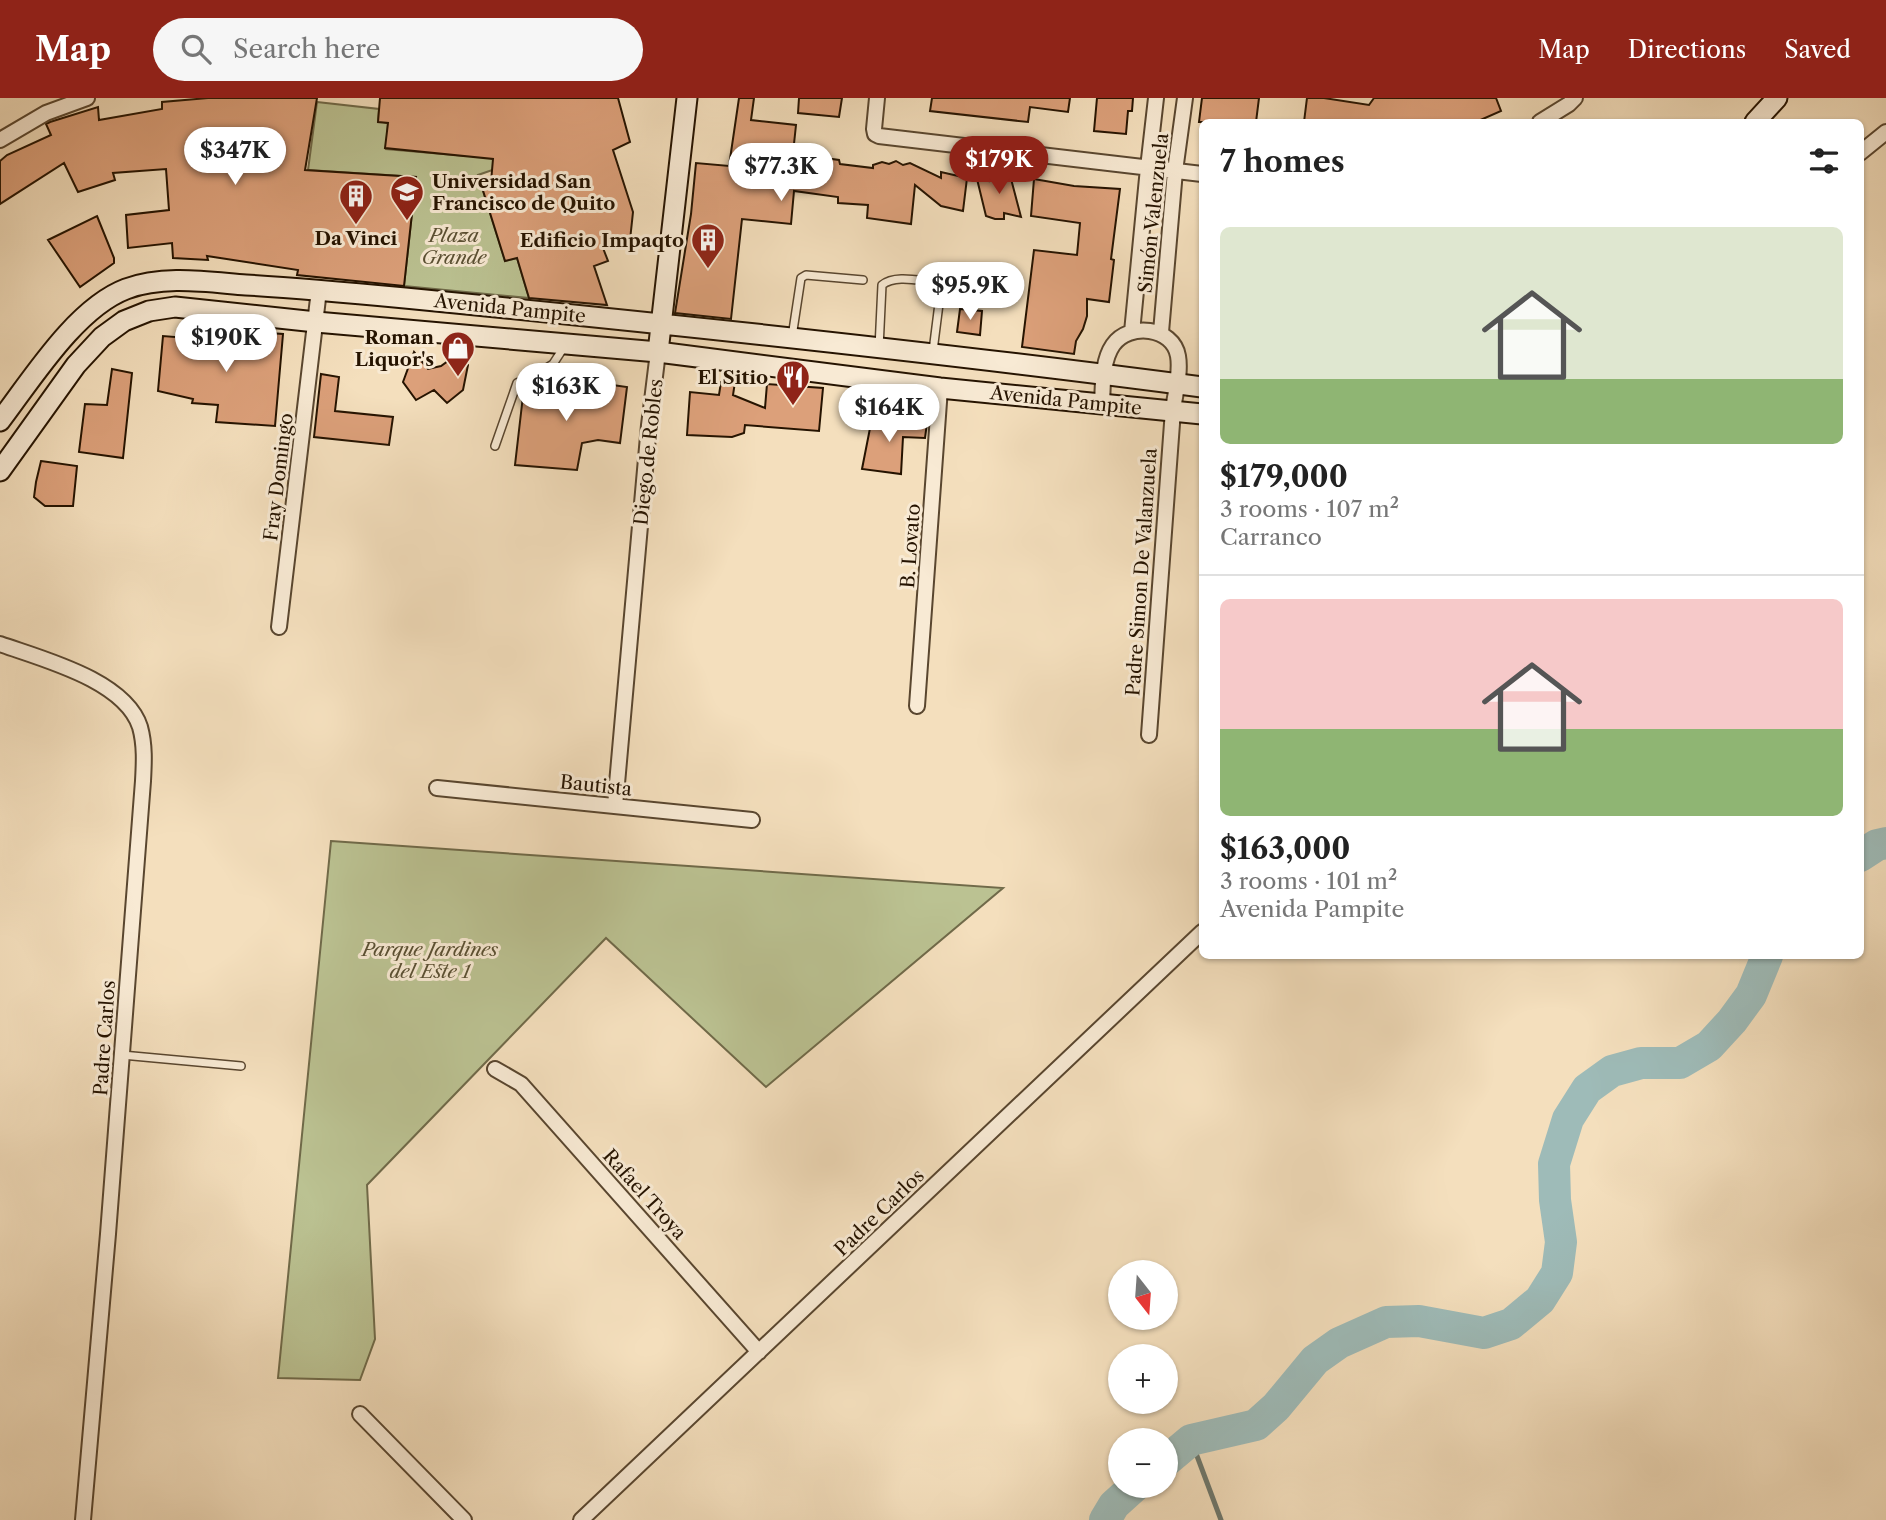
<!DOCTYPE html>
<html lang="en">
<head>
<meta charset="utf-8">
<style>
	body { margin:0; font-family:"Libre Caslon Text",serif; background:#f6f6f6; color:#222; height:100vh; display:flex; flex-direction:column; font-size:26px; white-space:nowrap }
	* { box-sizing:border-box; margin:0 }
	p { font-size:23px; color:#767676 }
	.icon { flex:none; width:38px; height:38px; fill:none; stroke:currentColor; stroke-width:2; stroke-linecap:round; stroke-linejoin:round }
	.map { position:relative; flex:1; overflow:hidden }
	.side { position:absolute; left:1199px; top:21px; width:665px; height:840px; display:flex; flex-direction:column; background:#fff; border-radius:10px; box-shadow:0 2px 5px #0004 }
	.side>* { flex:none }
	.needle { width:46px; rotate:163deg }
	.buttons { position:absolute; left:1108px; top:1162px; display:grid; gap:14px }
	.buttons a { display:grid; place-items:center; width:70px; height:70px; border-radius:50%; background:#fff; box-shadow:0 2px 5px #0004; font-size:35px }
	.price { position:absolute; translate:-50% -60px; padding:0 16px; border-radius:24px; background:#fff; color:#222; font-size:23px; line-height:46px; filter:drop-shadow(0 2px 4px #0008) }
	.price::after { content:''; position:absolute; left:50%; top:42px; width:21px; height:16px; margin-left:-10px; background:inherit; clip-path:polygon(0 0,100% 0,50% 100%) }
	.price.current { background:#8f2418; color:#fff }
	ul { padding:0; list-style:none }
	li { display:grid; align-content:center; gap:14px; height:371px; padding:0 21px }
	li+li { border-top:2px solid #e0e0e0 }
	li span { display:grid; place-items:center; height:217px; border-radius:10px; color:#555 }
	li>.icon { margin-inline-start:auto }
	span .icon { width:126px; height:126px; fill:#fffc; stroke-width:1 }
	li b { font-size:30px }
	h2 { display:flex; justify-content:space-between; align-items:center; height:84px; padding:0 21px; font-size:30px }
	header { display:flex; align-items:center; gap:42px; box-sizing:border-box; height:98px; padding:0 35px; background:#8f2418; color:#fff }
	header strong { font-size:33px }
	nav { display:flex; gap:38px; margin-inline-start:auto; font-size:24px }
	.search { width:490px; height:63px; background:#f6f6f6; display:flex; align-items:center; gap:18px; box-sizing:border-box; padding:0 24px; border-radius:38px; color:#767676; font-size:26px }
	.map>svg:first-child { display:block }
	.green { fill:#bbc292; stroke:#706a49; stroke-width:2 }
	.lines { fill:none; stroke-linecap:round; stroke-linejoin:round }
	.stream { stroke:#6e786e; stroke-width:5 }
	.river { stroke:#9ebbb8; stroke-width:32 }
	.building { fill:#dca07a; stroke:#251300; stroke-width:2 }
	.lane-casing { stroke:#59462f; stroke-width:10 }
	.street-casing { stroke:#59462f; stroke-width:18 }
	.secondary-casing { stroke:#251300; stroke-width:23 }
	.lane { stroke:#f8ead4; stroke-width:7 }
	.street { stroke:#f8ead4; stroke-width:14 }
	.secondary { stroke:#f8ead4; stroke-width:19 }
	.labels { text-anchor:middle; stroke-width:6; stroke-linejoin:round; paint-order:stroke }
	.poi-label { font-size:19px; font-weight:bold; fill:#251300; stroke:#f8ead4; text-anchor:end }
	.street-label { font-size:19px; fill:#251300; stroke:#f8ead4 }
	.park-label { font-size:19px; font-style:italic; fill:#5a5033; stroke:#f8ead4 }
</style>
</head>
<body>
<header>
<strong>Map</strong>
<div class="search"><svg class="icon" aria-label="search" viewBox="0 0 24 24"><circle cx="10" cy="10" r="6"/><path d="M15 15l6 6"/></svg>Search here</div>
<nav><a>Map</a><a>Directions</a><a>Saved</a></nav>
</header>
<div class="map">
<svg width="1886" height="1422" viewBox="0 0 1886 1422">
	<rect width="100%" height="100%" fill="#f4dfbd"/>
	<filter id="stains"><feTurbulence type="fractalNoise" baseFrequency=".00286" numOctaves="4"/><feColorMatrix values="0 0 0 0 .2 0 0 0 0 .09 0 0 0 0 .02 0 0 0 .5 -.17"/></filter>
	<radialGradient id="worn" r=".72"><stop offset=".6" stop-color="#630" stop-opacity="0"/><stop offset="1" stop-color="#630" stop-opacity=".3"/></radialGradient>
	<path class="green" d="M 317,4 L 379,11 L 378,23 L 388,25 L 386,51 L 466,58 L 467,53 L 510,66 L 478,77 L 505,163 L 517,160 L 529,200 L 404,188 L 416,79 L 308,72 Z
		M 331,743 L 1003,790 L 766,989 L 606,840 L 367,1087 L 375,1241 L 360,1282 L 278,1280 Z"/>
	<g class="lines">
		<path class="stream" d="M 1191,1342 L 1221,1422"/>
		<path class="river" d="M 1860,758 L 1877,747 L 1886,745
			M 1166,1363 L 1191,1342 L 1256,1327 L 1276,1309 L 1315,1262 L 1339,1245 L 1386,1224 L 1419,1223 L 1484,1235 L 1511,1226 L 1540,1202 L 1557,1175 L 1561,1144 L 1555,1102 L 1554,1066 L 1568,1021 L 1587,991 L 1612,973 L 1641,965 L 1680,965 L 1709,948 L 1732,923 L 1751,897 L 1767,858
			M 1105,1422 L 1114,1407 L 1135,1388"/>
	</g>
	<path class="building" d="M 208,0 L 317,0 L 305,72 L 416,79 L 404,188 L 297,177 L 298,172 L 207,158 L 208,162 L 173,160 L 172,145 L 128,150 L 126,117 L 169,112 L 166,71 L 113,75 L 115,82 L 78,94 L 64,65 L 0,106 L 0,63 L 7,57 L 51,37 L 46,26 L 50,24 L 98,9 L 99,22 L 162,11 L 162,4 Z
		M 380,0 L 618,0 L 630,44 L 613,52 L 633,114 L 630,142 L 603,150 L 608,163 L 594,168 L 607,207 L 529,200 L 517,160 L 505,163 L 480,83 L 491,84 L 493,61 L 385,50 L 388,25 L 378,24 Z
		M 739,0 L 754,0 L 751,22 L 796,27 L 791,74 L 823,78 L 824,60 L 839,62 L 840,66 L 873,70 L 873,67 L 882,64 L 889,66 L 896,63 L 903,67 L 910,65 L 941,80 L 941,74 L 967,80 L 963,113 L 941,108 L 915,87 L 911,126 L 867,120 L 868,107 L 838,105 L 838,99 L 794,93 L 791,126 L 742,121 L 731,221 L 675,215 L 691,116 L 696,65 L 729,68 Z
		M 799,0 L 842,0 L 839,19 L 798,15 Z
		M 932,0 L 1070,0 L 1068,14 L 1030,9 L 1028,24 L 930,13 Z
		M 1097,0 L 1133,0 L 1132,13 L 1128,13 L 1126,36 L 1094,33 Z
		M 1202,0 L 1259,0 L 1256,24 L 1199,24 Z
		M 1307,0 L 1324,0 L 1369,7 L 1374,0 L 1496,0 L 1501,13 L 1476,24 L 1304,24 Z
		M 992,73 L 1010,77 L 1021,119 L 1004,115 L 1004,121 L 995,121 L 986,118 L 977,81 L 989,83 Z
		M 1034,81 L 1074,88 L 1120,91 L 1111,161 L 1114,162 L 1109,204 L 1087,201 L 1087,218 L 1083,231 L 1076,243 L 1074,256 L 1022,249 L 1034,152 L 1077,157 L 1080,125 L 1031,118 Z
		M 97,118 L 114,160 L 114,165 L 80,189 L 48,142 Z
		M 960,211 L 982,213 L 980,237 L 957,234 Z
		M 226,232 L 283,236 L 275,328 L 216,324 L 218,307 L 192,305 L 193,301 L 158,293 L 163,238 L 225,243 Z
		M 414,254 L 428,271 L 441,268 L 455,258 L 468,267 L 463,292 L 447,305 L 434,292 L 416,302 L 403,284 Z
		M 112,271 L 132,275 L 123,360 L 79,354 L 85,306 L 107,307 Z
		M 321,276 L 339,279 L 335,313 L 393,319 L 389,347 L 314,339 Z
		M 721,284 L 735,284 L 733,297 L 765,310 L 767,286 L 823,290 L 819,333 L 745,327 L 744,335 L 732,339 L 687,337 L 690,294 L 719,297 Z
		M 531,285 L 604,295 L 605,286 L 627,289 L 620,345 L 598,342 L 582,345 L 577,372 L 515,367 L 524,289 Z
		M 872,320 L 927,325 L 925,340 L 903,339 L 901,376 L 862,371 Z
		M 41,363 L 77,368 L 73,408 L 45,408 L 34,399 L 36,384 Z"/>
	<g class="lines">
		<g class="lane-casing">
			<path id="lane" d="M 792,239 L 801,180 L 806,177 L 863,182
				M 879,250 L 882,187 C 895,176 920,183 936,184 L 939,185 L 941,190 L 933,253
				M 495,348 L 517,285 L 545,271 L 553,266 L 564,249
				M 122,957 L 241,968"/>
		</g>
		<g class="street-casing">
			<path id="street" d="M 877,0 L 874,31 L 875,36 L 879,38 L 1202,76
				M 1540,24 L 1569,6 L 1575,0
				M 0,42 L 46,15 L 87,0
				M 1860,55 L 1886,34
				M 1132,234 L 1148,70 L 1156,0
				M 1161,234 L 1175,73 L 1185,0
				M 1102,306 C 1103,287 1102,263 1113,247 C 1129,224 1173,229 1178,258 C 1181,275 1175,296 1173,312 L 1149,637
				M 279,529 L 319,192
				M 0,546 C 42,561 125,582 140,629 C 145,647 144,665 143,683 L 108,1136 L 83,1422
				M 917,608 L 940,290
				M 437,690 L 752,722
				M 615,708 L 649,327 L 658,254
				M 495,971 L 521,986 L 759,1254
				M 360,1316 L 464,1422
				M 581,1422 L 1202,834"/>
		</g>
		<g class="secondary-casing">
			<path id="secondary" d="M 1755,24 L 1777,0
				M 658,254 L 687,0
				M 0,323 C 32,281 76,210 126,191 C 164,177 207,184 246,187 C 299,190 352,195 405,200 C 671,226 937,254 1202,289
				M 0,373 L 76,267 L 102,239 L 124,223 L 149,213 L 175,209 L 316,224 L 658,254 L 940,290 L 1202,316"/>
		</g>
		<use href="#lane" class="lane"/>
		<use href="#street" class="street"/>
		<use href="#secondary" class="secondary"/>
	</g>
	<defs>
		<g id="university-pin" transform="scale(1.75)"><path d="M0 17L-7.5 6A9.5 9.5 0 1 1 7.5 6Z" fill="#8f2418" stroke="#f8ead4"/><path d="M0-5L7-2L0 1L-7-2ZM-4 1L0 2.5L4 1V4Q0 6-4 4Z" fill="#fff"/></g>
		<g id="building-pin" transform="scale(1.75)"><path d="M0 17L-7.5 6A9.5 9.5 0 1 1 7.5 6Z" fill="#8f2418" stroke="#f8ead4"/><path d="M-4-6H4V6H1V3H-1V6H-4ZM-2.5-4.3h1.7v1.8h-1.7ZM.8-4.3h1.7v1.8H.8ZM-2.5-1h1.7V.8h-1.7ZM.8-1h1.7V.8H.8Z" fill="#fff"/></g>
		<g id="shop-pin" transform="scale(1.75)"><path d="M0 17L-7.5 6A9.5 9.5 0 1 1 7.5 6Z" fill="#8f2418" stroke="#f8ead4"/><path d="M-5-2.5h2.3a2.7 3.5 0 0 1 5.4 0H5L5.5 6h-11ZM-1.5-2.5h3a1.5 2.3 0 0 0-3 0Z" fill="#fff"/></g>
		<g id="restaurant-pin" transform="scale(1.75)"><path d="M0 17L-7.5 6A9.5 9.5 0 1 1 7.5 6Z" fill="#8f2418" stroke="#f8ead4"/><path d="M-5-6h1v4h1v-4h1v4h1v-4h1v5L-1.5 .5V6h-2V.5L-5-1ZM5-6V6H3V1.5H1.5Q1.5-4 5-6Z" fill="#fff"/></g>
	</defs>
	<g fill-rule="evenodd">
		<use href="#university-pin" x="407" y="94"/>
		<use href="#building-pin" x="356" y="98"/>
		<use href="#building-pin" x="708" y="142"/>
		<use href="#shop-pin" x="458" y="250"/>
		<use href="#restaurant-pin" x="793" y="279"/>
	</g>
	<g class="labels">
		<g class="poi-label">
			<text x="432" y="90" text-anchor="start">Universidad San<tspan x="432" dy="22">Francisco de Quito</tspan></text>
			<text x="356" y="147" text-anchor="middle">Da Vinci</text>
			<text x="684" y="149">Edificio Impaqto</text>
			<text x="434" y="246">Roman<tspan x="434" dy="22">Liquor's</tspan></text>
			<text x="768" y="286">El Sitio</text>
		</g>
		<g class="street-label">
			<text transform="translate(1153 115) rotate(-84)" y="7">Simón Valenzuela</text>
			<text transform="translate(510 210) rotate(6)" y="7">Avenida Pampite</text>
			<text transform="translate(1066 302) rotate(6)" y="7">Avenida Pampite</text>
			<text transform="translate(648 354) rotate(-84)" y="7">Diego de Robles</text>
			<text transform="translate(278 379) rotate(-83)" y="7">Fray Domingo</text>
			<text transform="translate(910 448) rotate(-86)" y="7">B. Lovato</text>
			<text transform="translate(1141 474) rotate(-86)" y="7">Padre Simon De Valanzuela</text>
			<text transform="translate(596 687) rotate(6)" y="7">Bautista</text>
			<text transform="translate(104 940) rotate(-86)" y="7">Padre Carlos</text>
			<text transform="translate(645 1096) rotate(48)" y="7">Rafael Troya</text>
			<text transform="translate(879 1114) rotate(-44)" y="7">Padre Carlos</text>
		</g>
		<g class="park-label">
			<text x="454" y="144">Plaza<tspan x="454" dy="22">Grande</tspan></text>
			<text x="430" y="858">Parque Jardines<tspan x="430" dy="22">del Este 1</tspan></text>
		</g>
	</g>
	<rect width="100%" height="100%" filter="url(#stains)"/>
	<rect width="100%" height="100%" fill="url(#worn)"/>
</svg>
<div class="buttons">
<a><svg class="needle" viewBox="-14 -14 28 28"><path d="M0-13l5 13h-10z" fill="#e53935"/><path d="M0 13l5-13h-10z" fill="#767676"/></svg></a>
<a>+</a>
<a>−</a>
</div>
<b class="price" style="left:235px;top:89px">$347K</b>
<b class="price current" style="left:999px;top:98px">$179K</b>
<b class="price" style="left:781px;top:105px">$77.3K</b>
<b class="price" style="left:970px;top:224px">$95.9K</b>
<b class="price" style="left:226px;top:276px">$190K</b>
<b class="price" style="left:566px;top:325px">$163K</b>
<b class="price" style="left:889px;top:346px">$164K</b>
<section class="side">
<h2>7 homes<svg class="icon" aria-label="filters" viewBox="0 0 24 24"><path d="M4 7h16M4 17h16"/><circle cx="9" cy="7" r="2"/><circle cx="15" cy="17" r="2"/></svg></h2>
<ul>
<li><span style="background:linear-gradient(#dfe7d0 70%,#8fb573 0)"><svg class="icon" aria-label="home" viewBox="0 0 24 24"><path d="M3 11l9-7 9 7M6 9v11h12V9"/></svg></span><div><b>$179,000</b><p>3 rooms · 107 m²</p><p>Carranco</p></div></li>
<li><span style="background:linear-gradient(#f6c9c9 60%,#8fb573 0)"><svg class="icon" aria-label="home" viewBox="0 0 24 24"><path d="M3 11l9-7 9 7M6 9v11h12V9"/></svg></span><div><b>$163,000</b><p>3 rooms · 101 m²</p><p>Avenida Pampite</p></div></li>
</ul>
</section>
</div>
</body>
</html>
